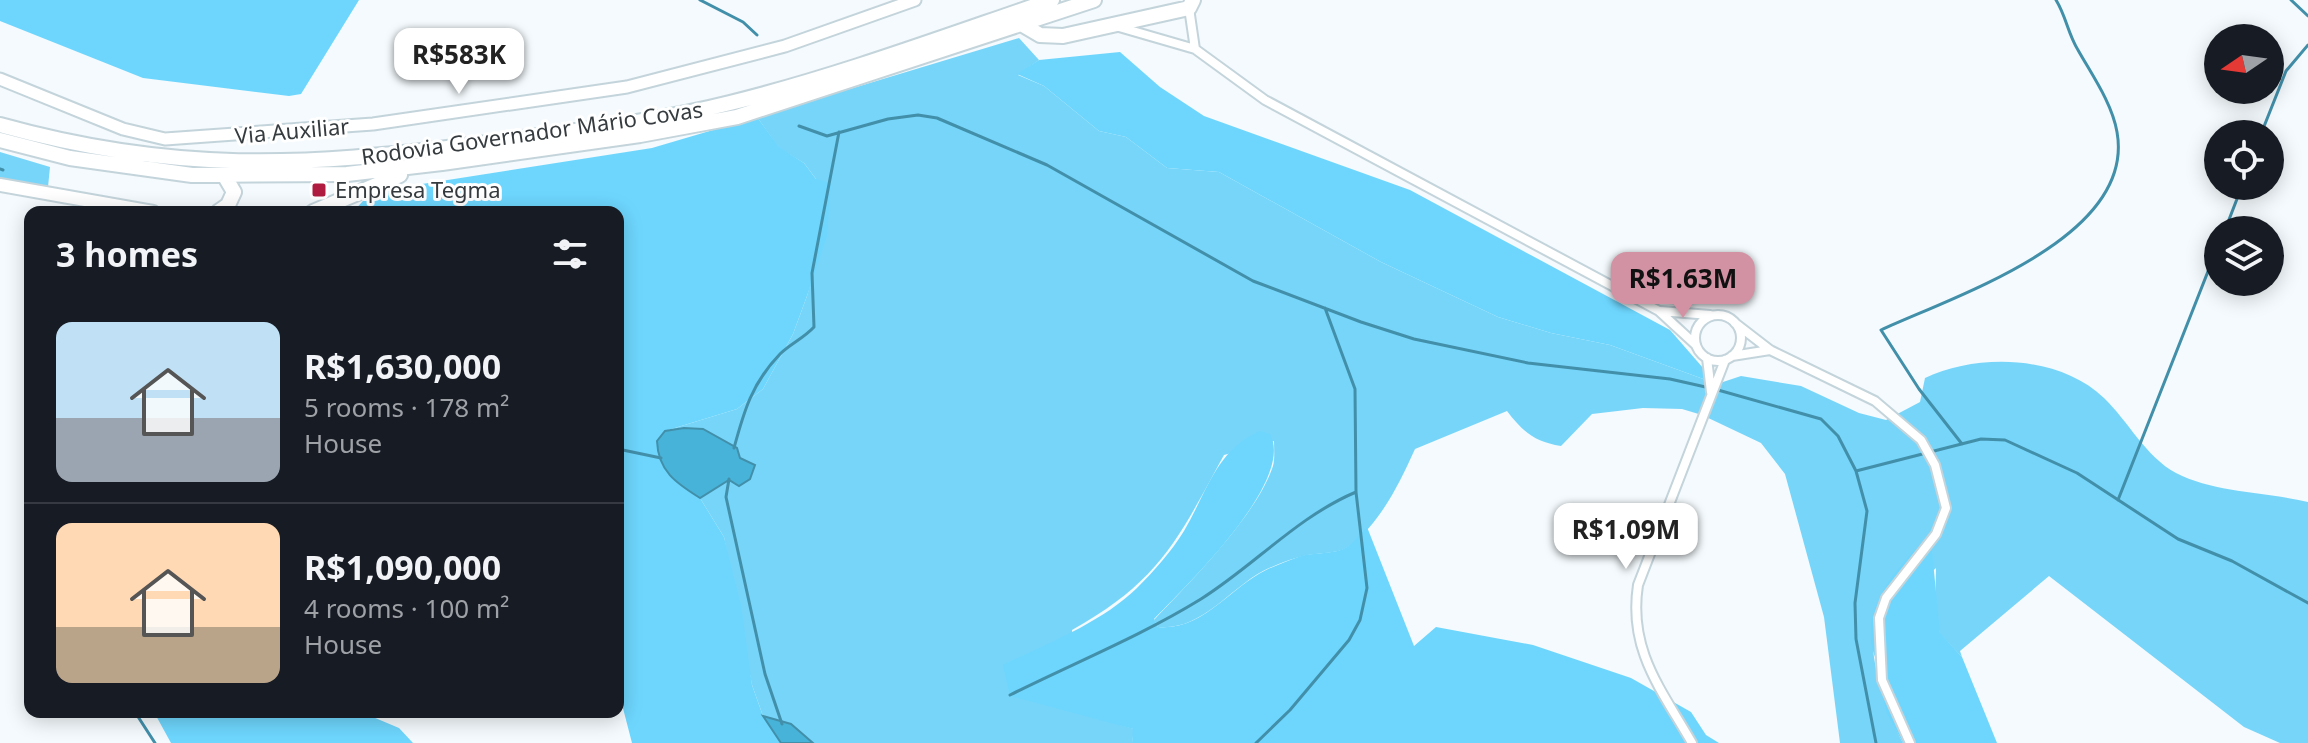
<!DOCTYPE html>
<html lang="en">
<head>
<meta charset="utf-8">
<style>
	body { margin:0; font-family:"Noto Sans",sans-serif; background:#242831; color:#f1f3f6; height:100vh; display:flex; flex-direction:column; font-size:30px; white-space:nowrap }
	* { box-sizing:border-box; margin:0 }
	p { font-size:26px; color:#9ea1a6 }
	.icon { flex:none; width:44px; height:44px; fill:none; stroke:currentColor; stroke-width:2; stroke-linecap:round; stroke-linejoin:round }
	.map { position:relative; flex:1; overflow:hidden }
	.details { position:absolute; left:24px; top:206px; width:600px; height:512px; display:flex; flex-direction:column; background:#171b24; border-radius:16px; box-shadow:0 4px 20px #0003 }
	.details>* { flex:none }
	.needle { width:52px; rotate:257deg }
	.tools { position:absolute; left:2204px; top:24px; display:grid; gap:16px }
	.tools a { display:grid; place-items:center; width:80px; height:80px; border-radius:50%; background:#171b24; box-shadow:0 4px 20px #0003; font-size:40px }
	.price { position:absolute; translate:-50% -68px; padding:0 18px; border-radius:16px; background:#fff; color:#222; font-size:26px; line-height:52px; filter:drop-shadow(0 2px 4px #0008) }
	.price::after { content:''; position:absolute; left:50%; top:48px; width:24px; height:18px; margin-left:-12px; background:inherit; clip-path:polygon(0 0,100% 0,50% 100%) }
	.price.current { background:#d392a4; color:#111 }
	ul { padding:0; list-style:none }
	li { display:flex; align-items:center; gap:24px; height:200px; padding:0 32px }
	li+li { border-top:2px solid #363941 }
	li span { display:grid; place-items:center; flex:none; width:224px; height:160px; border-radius:16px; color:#555 }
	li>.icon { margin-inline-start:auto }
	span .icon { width:96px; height:96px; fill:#fffc; stroke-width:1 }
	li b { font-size:34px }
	h2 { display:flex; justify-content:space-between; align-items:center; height:96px; padding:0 32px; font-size:34px }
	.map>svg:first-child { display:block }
	.green { fill:#77d5f9 }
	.forest { fill:#6ed6fd }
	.water { fill:#48b3d8; stroke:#428faa; stroke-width:2 }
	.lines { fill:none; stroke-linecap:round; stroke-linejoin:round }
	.stream { stroke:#428faa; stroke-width:3 }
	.street-casing { stroke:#c4d4db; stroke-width:12 }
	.secondary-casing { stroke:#c4d4db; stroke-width:15 }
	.primary-casing { stroke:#c4d4db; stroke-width:16 }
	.highway-casing { stroke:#c4d4db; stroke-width:18 }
	.street { stroke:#fff; stroke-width:8 }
	.secondary { stroke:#fff; stroke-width:11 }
	.primary { stroke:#fff; stroke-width:12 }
	.highway { stroke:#fff; stroke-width:14 }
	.poi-dot { fill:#af1c3f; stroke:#fff; stroke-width:3 }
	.labels { text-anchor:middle; stroke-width:6; stroke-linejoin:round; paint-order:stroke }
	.street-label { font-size:22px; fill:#353b3e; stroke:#fff }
	.poi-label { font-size:22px; fill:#353b3e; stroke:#fff; text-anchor:start }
</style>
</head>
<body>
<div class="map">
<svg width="2308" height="743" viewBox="0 0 2308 743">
	<rect width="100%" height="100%" fill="#f4fafd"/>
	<path class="green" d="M 1019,38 L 1039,60 L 1018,75 L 1044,86 L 1099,131 L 1126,137 L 1167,168 L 1219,172 L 1381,262 L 1498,317 L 1551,333 L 1610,345 L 1717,384 L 1741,376 L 1801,386 L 1859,413 L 1886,420 L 1920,402 L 1925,378 C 1978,353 2059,355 2104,398 C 2128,421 2146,457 2176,473 C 2215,493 2267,492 2308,502 L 2308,743 L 2280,743 L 2244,727 L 2049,576 L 1960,651 L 1962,657 L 1940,634 L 1935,614 L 1936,568 L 1873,625 C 1869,660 1886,712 1903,743 L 1840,743 L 1824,617 L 1785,474 L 1761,443 L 1702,415 L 1682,409 L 1643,408 L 1592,414 L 1561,446 C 1535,442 1523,432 1507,411 L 1415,449 C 1399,484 1382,520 1351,545 C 1338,555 1319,552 1303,556 C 1290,559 1275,565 1263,571 C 1228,590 1201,631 1158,627 L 1154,620 C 1190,582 1257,515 1273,466 C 1275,459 1274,449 1274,441 L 1224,455 C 1178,539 1160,581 1072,630 L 1077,712 L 1134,729 L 1132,743 L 813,743 L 791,724 L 763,716 L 752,685 L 724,537 L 700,498 L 729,480 L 740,458 L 737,448 L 703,429 L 665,431 L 737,409 L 763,389 L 793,334 L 807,296 L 816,264 L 816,179 L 804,163 L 779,148 L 757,117 Z
		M 0,152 L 50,167 L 48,187 L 0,186 Z"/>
	<path class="forest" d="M 0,0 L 359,0 L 301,94 L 289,96 L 143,78 L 0,21 Z
		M 1120,52 L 1160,87 L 1204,116 L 1410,190 L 1670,330 L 1717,384 L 1610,345 L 1551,333 L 1498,317 L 1381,262 L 1219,172 L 1167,168 L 1126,137 L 1099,131 L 1044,86 L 1017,74 L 1039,60 Z
		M 757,117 L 779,147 L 804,163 L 816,179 L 831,183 L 827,236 L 807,296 L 793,334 L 763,389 L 737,409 L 665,431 L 657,441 L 682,486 L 700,498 L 724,537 L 741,605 L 752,685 L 763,716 L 781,743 L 632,743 L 618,689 L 618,212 L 353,212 L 371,192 L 652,148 Z
		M 1260,431 L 1270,434 C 1296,481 1185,587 1154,619 L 1158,627 C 1203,631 1229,588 1266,570 C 1277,565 1290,560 1301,556 C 1317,552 1337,555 1350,545 C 1356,540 1362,532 1367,527 L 1414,646 L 1436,627 L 1533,645 L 1631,678 L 1691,712 L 1706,735 L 1719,743 L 1132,743 L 1133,729 L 1010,696 L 1003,665 C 1048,643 1101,623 1137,588 C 1154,571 1171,552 1184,531 C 1207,492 1216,450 1260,431 Z
		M 1920,544 L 1932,551 L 1940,633 L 1962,657 L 1997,743 L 1903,743 L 1887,714 L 1876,672 L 1878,667 C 1876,658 1872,651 1871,642 C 1868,600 1893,574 1920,544 Z
		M 154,712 L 361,712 L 399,728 L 413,743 L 171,743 Z"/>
	<path class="water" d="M 684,428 L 703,429 L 737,448 L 740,458 L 755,465 L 750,479 L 739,486 L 729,480 L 700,498 C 676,483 658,471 657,441 L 665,431 Z
		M 763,716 L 791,724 L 813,743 L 781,743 Z"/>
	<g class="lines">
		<path class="stream" d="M 700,0 L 743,22 L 757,35
			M 2291,0 L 2308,16
			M 799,126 L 827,136 L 888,119 L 918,115 L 937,118 L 1047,165 L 1253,281 L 1361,322 L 1414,339 L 1528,363 L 1670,379 L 1710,388
			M 2261,134 L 2286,71 L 2308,45
			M 0,169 L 3,170
			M 2225,230 L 2242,186
			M 1718,390 L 1821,419 L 1838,436 L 1856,471 L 1867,511 L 1855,603 L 1856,639 L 1876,743
			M 1962,444 L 1919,389 L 1881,330 C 1954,296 2136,238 2117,132 C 2112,103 2092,75 2078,50 C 2068,34 2066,16 2056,0
			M 734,448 C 744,411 752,383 780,354 C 790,344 804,338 814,327 L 812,273 L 839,132
			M 618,449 L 661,458
			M 1856,471 L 1981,439 L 2005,440 L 2077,473 L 2178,539 L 2232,561 L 2308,603
			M 729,479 L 726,497 L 765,674 L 782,724
			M 2118,500 L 2218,246
			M 1010,695 C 1074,663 1141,636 1201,599 C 1255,565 1297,517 1356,492
			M 135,712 L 155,743
			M 1256,743 L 1290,710 L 1349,640 L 1360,620 L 1367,588 L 1356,492 L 1355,389 L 1325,308"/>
		<g class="street-casing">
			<path id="street" d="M 1189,8 L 1195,49
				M 1119,27 L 1195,49 L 1265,100 L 1659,311 L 1696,345
				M 1660,311 L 1710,315
				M1695 338a23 23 0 1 1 46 0a23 23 0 1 1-46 0Z
				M 1735,323 L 1770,350 L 1875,401 L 1921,440 L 1935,465 L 1946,508 L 1936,534 L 1886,598 L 1879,618 L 1882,680 L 1910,743
				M 1732,356 L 1770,350
				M 1707,358 L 1711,392
				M 1692,743 C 1661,689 1628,650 1638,585 L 1725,360"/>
		</g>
		<g class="secondary-casing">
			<path id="secondary" d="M 0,79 L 123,129 L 165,139 L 373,124 L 627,87 L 785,46 L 915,0"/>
		</g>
		<g class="primary-casing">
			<path id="primary" d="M 0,185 L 153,212"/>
		</g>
		<g class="highway-casing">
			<path id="highway" d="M 1023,25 L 1040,35 L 1063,36 L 1189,8 L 1193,0
				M 0,125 C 172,173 304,167 479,144 C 563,132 647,124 730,103 C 839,76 946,36 1052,0
				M 0,140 L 70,158 L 192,175 L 347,174 L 442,163 L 640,135 L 737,117 L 1094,0
				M 218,212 L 228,205 L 234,192 L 224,175
				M 313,212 L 400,175"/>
		</g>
		<use href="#street" class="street"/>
		<use href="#secondary" class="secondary"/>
		<use href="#primary" class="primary"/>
		<use href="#highway" class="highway"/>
	</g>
	<rect class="poi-dot" x="311" y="182" width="16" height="16" rx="4"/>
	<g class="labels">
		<g class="street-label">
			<text transform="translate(292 131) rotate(-5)" y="8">Via Auxiliar</text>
			<text transform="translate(532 133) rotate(-8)" y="8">Rodovia Governador Mário Covas</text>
		</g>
		<g class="poi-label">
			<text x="335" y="198">Empresa Tegma</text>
		</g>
	</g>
</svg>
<div class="tools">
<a><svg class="needle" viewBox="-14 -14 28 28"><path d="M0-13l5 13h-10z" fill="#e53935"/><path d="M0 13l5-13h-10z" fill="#9ea1a6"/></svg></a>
<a><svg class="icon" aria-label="locate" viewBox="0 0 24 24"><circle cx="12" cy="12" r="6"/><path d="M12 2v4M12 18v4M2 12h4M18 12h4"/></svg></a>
<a><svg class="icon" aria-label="layers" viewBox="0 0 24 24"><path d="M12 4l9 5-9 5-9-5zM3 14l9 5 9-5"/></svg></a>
</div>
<b class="price" style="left:459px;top:96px">R$583K</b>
<b class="price current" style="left:1683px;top:320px">R$1.63M</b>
<b class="price" style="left:1626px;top:571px">R$1.09M</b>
<section class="details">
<h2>3 homes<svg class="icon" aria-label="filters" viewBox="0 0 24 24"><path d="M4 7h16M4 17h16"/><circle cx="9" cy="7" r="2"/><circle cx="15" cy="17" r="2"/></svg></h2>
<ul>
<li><span style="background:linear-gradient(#bfe0f5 60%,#9aa5b1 0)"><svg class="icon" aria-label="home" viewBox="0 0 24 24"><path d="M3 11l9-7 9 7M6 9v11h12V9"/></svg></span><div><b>R$1,630,000</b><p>5 rooms · 178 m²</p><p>House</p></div></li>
<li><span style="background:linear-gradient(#ffd9b3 65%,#b9a48a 0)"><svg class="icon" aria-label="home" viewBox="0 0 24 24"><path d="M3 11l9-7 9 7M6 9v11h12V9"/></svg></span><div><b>R$1,090,000</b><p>4 rooms · 100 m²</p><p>House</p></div></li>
</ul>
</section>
</div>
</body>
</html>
